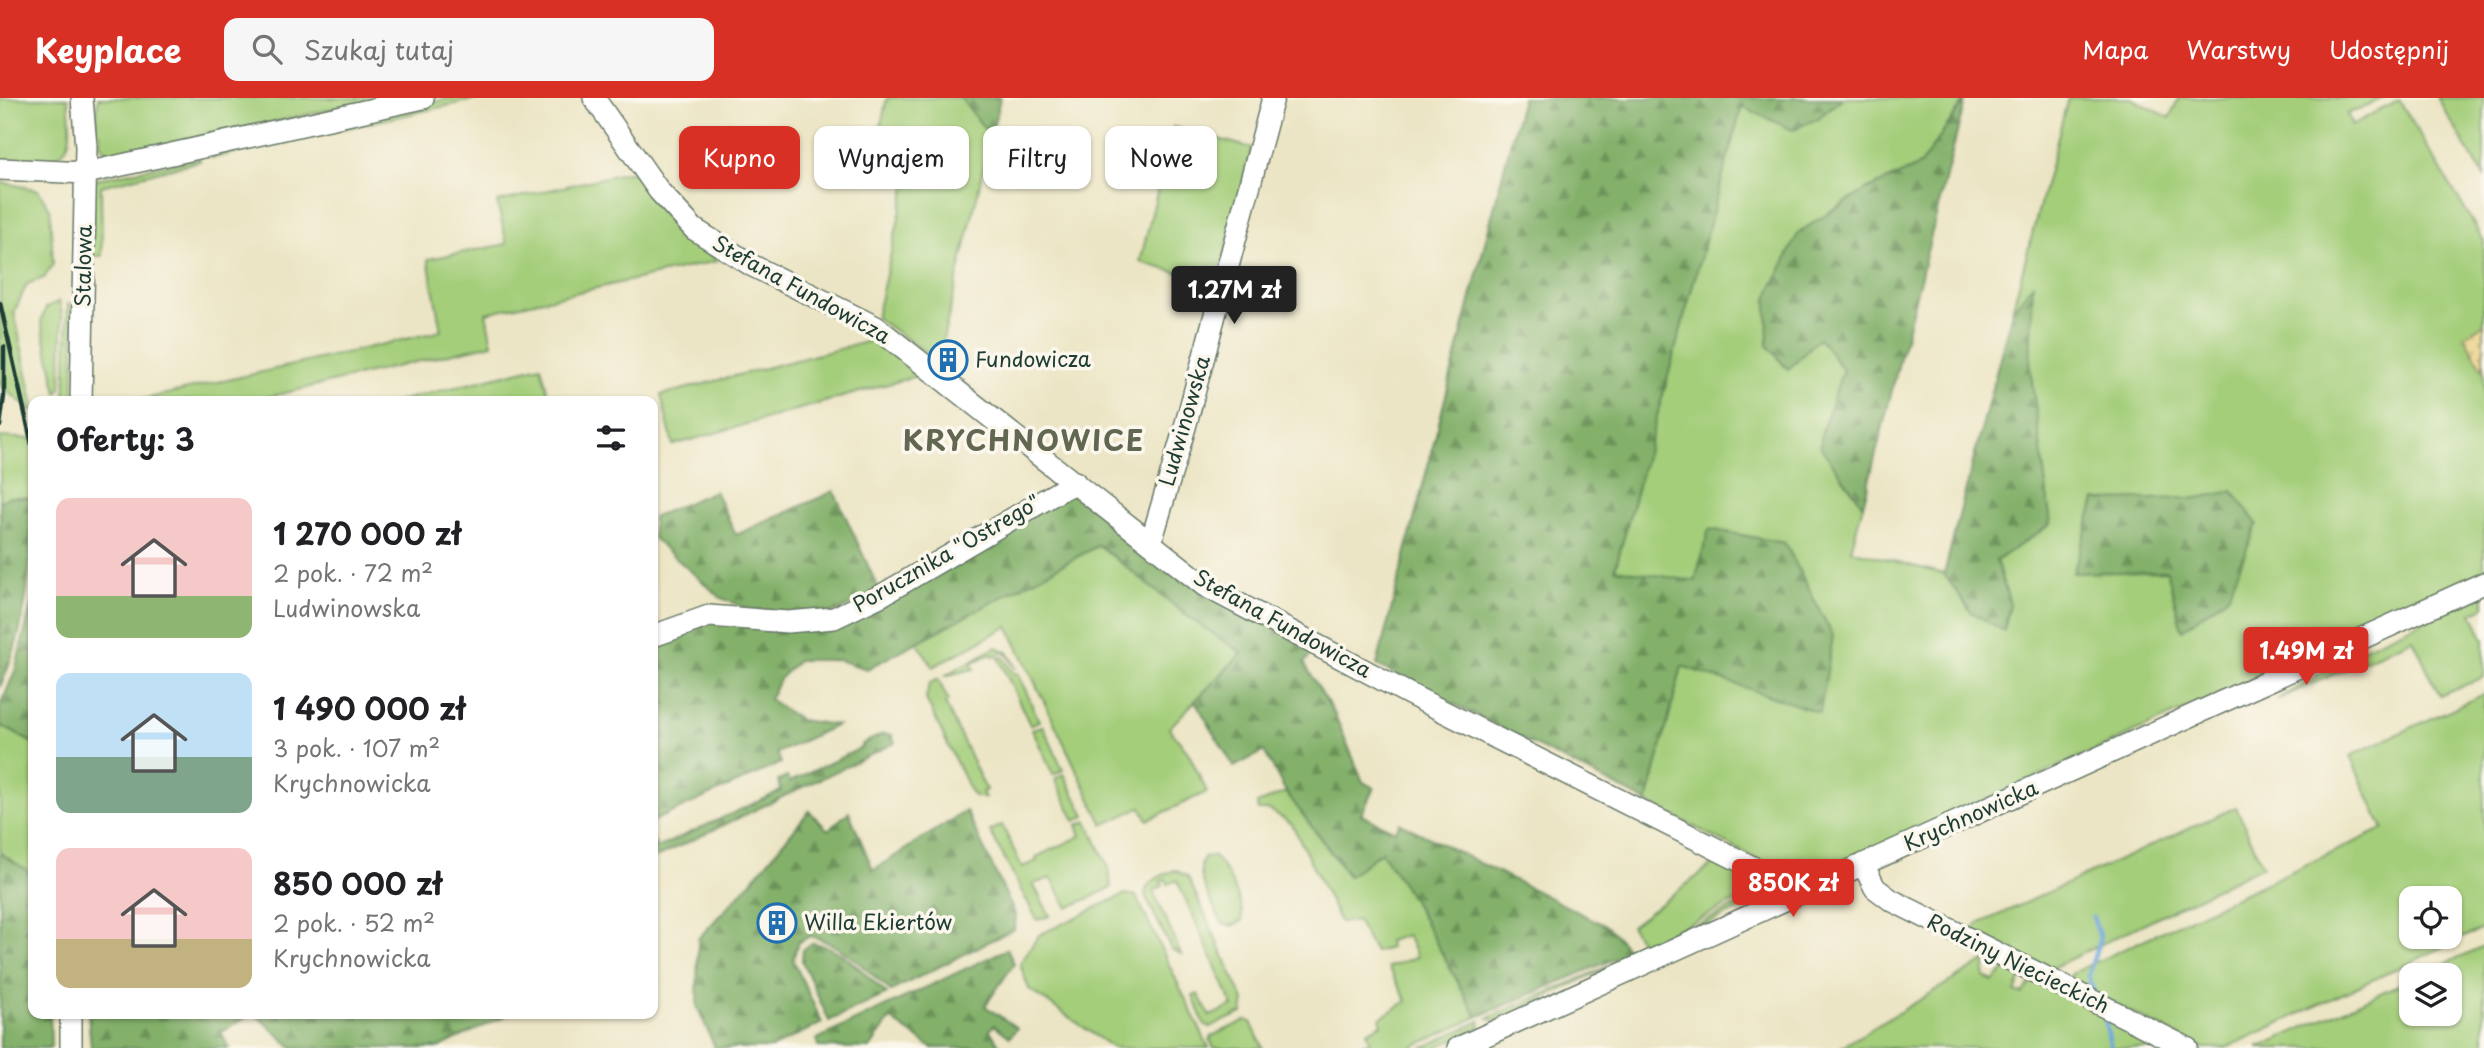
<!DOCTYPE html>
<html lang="pl">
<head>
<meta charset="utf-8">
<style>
	body { margin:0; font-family:"Playpen Sans",sans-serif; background:#f6f6f6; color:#202124; height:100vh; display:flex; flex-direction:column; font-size:26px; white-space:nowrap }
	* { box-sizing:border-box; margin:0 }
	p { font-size:23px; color:#757577 }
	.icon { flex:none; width:38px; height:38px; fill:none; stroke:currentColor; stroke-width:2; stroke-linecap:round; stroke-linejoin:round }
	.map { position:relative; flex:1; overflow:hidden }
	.panel { position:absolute; left:28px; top:298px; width:630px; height:623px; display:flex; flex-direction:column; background:#fff; border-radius:14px; box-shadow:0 2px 5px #0004 }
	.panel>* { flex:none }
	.top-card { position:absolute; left:679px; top:28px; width:665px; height:63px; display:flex; gap:14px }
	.fabs { position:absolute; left:2399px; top:788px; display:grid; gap:14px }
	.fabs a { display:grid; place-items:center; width:63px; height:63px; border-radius:14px; background:#fff; box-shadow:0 2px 5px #0004; font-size:35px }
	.price { position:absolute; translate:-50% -60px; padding:0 16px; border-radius:7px; background:#d93025; color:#fff; font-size:23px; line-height:46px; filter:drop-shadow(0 2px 4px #0008) }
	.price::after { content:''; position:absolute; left:50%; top:42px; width:21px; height:16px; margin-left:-10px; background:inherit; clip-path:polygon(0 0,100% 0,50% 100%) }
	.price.on { background:#222; color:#fff }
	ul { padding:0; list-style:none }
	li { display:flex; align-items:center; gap:21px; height:175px; padding:0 28px }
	li span { display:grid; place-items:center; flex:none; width:196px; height:140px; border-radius:14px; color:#555 }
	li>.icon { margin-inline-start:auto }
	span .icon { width:84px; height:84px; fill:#fffc; stroke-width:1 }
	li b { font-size:30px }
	h2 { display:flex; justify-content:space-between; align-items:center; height:84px; padding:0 28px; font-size:30px }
	.chip { padding:0 24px; border-radius:14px; background:#fff; box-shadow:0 2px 5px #0004; font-size:24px; line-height:63px }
	.chip.on { background:#d93025; color:#fff }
	header { display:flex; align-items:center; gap:42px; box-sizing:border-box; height:98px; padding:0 35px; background:#d93025; color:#fff }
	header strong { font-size:33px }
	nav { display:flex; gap:38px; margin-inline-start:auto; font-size:24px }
	.search { width:490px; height:63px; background:#f6f6f6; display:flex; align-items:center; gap:18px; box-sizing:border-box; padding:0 24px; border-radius:14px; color:#757577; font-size:26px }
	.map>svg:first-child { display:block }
	.grass { fill:#a4ce7a; stroke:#628657; stroke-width:2; fill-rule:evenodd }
	.forest { fill:url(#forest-firs); stroke:#51774f; stroke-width:2 }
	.sand { fill:url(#sand-dots); stroke:#868c69; stroke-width:2 }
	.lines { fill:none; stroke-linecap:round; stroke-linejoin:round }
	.stream { stroke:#6ba4da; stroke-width:4.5 }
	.minor-casing { stroke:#677867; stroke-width:24 }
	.minor { stroke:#fff; stroke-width:21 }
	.rail { stroke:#1f3d34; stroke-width:4.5 }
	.labels { text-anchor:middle; stroke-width:7; stroke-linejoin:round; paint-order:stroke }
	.street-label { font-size:21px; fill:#1f3d34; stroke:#fbf7ec }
	.poi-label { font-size:21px; fill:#1f3d34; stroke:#fbf7ec; text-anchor:start }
	.district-label { font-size:28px; font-weight:bold; letter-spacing:2px; fill:#626752; stroke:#fbf7ec }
</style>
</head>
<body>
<header>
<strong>Keyplace</strong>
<div class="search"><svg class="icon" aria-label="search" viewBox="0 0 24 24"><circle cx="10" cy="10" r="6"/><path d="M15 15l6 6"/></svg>Szukaj tutaj</div>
<nav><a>Mapa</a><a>Warstwy</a><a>Udostępnij</a></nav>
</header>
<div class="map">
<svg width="2484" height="950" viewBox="0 0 2484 950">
	<defs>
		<pattern id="forest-firs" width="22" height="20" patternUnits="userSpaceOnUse" patternTransform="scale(1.75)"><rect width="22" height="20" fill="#83b16a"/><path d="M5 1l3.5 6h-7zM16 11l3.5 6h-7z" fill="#6b9158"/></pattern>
		<pattern id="sand-dots" width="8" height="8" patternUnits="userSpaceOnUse" patternTransform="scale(1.75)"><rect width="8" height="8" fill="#eeda9e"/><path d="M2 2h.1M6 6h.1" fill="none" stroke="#ccbc89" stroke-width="1.8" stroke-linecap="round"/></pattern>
	</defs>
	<rect width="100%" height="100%" fill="#fbf7ec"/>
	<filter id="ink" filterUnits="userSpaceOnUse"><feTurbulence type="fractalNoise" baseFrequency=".0143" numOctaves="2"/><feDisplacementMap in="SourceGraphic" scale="14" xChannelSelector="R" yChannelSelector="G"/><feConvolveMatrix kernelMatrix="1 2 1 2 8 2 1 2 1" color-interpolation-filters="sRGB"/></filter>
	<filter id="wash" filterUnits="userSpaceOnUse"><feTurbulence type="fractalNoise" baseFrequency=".00686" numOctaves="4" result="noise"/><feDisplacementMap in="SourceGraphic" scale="28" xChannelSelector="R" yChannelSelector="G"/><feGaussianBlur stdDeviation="1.57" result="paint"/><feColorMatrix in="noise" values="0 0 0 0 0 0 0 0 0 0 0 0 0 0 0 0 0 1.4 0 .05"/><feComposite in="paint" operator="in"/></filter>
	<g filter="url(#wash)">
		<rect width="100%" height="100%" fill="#ece5c5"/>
		<path class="grass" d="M 0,0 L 68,0 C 69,24 78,50 52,61 L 51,65 L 0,62 Z
			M 98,0 L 382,0 L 112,60 L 100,47 L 100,35 L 95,34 Z
			M 451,0 L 482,0 L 212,60 L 213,54 Z
			M 887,0 L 961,0 L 991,39 L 938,262 L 876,220 L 908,81 L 871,72 Z
			M 1842,0 L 1966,0 L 1920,67 L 1828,114 L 1819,240 L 1843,272 L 1822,333 L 1821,349 L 1863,407 L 1851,452 L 1944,476 L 1971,514 L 2010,506 L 1996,463 L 2051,426 L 2030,269 L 2032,187 L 2012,213 L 2068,0 L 2131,0 L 2170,20 L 2179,0 L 2384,0 L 2347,16 L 2352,27 L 2399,2 L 2484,143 L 2484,226 L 2465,238 L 2484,273 L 2484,476 L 1813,780 L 1796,782 L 1647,704 L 1682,568 L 1820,614 L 1695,484 L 1615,472 L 1742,7 L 1817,21 Z
			M 2437,0 L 2484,0 L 2484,78 Z
			M 1173,29 L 1252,50 L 1217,186 L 1140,164 Z
			M 200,60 L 200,63 L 101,88 L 102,158 L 92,158 L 93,87 L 97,81 Z
			M 632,73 L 664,114 L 717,163 L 486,215 L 492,246 L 251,303 L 136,303 L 441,233 L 428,161 L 507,146 L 497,104 Z
			M 0,84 L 38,92 L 50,111 L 53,166 L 44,180 L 27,186 L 14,214 L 33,304 L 32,313 L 0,287 Z
			M 59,203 L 62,216 L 61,291 L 57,295 L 41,223 L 46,210 Z
			M 68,206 L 74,213 L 74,303 L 61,303 L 65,301 Z
			M 885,239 L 930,274 L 673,347 L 661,297 Z
			M 541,268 L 550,303 L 398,303 Z
			M 0,339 L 33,341 L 33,431 L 31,400 L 8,399 L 0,404 Z
			M 1099,447 L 1187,518 L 1242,555 L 1169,630 L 1189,656 L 1207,694 L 1148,722 L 1141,709 L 1103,727 L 1008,528 L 933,569 L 917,544 Z
			M 2484,496 L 2484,509 L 2472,515 L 2484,542 L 2484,579 L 2440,598 L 2413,541 L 2276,602 L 2372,546 Z
			M 996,549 L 1008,554 L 1016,571 L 1007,556 L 1002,554 L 993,558 L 990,556 L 971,565 L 974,571 L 944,578 Z
			M 998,559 L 1003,559 L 1014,576 L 1018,575 L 1039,623 L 1030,627 Z
			M 938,581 L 948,602 L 945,605 L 986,692 L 982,694 L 985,700 L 974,698 L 969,691 L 926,601 L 929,586 Z
			M 2484,596 L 2484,830 L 2226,950 L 2202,950 L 2067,882 L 2074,874 L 2383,731 L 2350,658 ZM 2412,800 L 2450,800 L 2450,838 L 2412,838 Z
			M 0,627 L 33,645 L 33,781 L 28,773 L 0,755 Z
			M 1043,628 L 1063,672 L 1053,677 L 1032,631 Z
			M 1064,676 L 1085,718 L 1075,723 L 1055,681 Z
			M 1286,694 L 1348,778 L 1381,753 L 1409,795 L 1477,919 L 1410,950 L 1356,950 L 1370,943 L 1367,934 L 1382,926 L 1380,920 L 1407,903 L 1388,869 L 1417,859 L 1407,837 L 1388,843 L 1390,850 L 1375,854 L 1357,823 L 1340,824 L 1292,726 L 1270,712 L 1258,712 L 1257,706 Z
			M 2236,709 L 2263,768 L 2048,872 L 1974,833 L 1976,827 Z
			M 1087,723 L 1109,770 L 1111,790 L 1068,810 L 1051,780 L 1033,786 L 1050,818 L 1037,822 L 990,733 L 1002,727 L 1022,769 L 1037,763 L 1036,759 L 1081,738 L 1077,727 Z
			M 1213,758 C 1225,767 1247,810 1241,824 L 1231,828 L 1222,825 C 1214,806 1193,779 1204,759 Z
			M 1719,762 L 1772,786 L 1643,848 L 1631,828 Z
			M 1175,772 L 1188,779 L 1244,903 L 1242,915 L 1210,929 L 1204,926 L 1193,898 L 1198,896 L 1210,918 L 1233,908 L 1177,782 L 1168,786 L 1166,781 L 1161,783 L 1163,788 L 1153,793 L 1181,856 L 1171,851 L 1145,797 C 1147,781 1162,778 1175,772 Z
			M 1774,790 L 1773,796 L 1643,855 L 1641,853 Z
			M 1125,796 L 1136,798 L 1209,950 L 1113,950 L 1029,891 L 1020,866 L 1039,837 Z
			M 2484,848 L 2484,950 L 2258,950 L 2411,881 L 2412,915 L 2450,915 L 2450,877 L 2420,877 Z
			M 1628,860 L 1496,923 L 1488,920 Z
			M 1986,862 L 1984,879 L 1993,883 L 2008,869 L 2023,875 L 2015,894 L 2022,896 L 2033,881 L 2169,950 L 1840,950 Z
			M 1246,922 L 1251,924 L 1263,950 L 1214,950 L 1210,942 L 1212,938 Z
			M 1480,923 L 1480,929 L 1435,950 L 1422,950 Z"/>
		<path class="forest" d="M 1000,0 L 991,39 L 961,0 Z
			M 1522,0 L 1842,0 L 1817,21 L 1792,32 L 1742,8 L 1615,471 L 1695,483 L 1709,431 L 1785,445 L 1833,538 L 1820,615 L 1682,568 L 1647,704 L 1377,567 Z
			M 1965,3 L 1863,407 L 1821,350 L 1822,333 L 1843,272 L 1819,240 L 1788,272 L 1768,248 L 1767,200 L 1799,134 L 1866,92 L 1920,67 Z
			M 2033,186 L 2030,269 L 2051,426 L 1996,463 L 2010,506 L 2004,533 L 1971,514 L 1944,476 L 2012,213 Z
			M 715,393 L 736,437 L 834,393 L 880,494 L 833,515 L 789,516 L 750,512 L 721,500 L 653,440 L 653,419 Z
			M 1068,393 L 1312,555 L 1304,565 L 1335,617 L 1363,684 L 1374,690 L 1361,717 L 1395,733 L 1400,725 L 1608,829 L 1631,854 L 1477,919 L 1409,795 L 1381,754 L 1349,778 L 1286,694 L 1264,653 L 1234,669 L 1195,603 L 1242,555 L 1187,518 L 1099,447 L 867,571 L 838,562 L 799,562 L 781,579 L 769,601 L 800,622 L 837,627 L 777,655 L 781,665 L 653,723 L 653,550 L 710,522 L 835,523 Z
			M 2233,393 L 2257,426 L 2228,498 L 2182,532 L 2167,473 L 2073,475 L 2095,402 L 2197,400 Z
			M 8,399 L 31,400 C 32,466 28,528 0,589 L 0,404 Z
			M 33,501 L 33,645 L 0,627 L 0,609 L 15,573 Z
			M 883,636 L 892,637 L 895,645 L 653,761 L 653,742 L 657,750 L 781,693 L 778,683 L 787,679 L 790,684 L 863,649 L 862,646 Z
			M 809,713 L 828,732 L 849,714 L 873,772 L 966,713 L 1016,818 L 1014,831 L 891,893 C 866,872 843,846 810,838 L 798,844 L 793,862 L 822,925 L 771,950 L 715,950 L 697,908 L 698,841 L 755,779 Z
			M 0,755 L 28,773 L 33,781 L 33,915 L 50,915 L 51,950 L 0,950 Z
			M 813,845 C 842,848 866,878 887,896 L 829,923 L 802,863 L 803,851 Z
			M 1007,851 L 1014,866 L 985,908 L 1017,930 L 1010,939 L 994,927 L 990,932 L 1001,950 L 932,950 L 890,921 L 870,950 L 818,949 L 817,941 Z
			M 88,915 L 239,915 L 245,920 L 221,934 L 229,950 L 91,950 Z
			M 254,915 L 511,915 L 438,950 L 293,950 Z"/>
		<path class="sand" d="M 2484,226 L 2484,273 L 2464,238 Z"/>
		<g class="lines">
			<path class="stream" d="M 2093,819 L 2100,840 L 2088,878 L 2094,895
				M 2105,922 L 2111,950"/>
		</g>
	</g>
	<g filter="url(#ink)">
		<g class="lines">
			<g class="minor-casing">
				<path id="minor" d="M 594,0 L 659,93 L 694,131 L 753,168 L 876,229 L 1205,488 L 1411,597 L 1770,778 L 1797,796
					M 0,71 L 86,75 L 423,0
					M 81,303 L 86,49 L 82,0
					M 1151,444 L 1185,329 L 1273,0
					M 653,538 L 709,518 L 788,524 L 834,520 L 882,497 L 1075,384
					M 1863,766 L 1875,790 L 1891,802 L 2187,950
					M 71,950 L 71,915
					M 1458,950 L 2484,485"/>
			</g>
			<use href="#minor" class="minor"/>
			<path class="rail" d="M 0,205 L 33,351
				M 0,328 L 4,298 L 4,249"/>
		</g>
	</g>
	<defs>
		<g id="building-ring" transform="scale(2.0125)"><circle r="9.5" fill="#fbf7ec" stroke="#1f6fb2" stroke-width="1.5"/><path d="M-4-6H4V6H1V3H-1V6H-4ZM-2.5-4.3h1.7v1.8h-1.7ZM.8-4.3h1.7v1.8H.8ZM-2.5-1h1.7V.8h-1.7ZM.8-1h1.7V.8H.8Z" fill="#1f6fb2"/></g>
	</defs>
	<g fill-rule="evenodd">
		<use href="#building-ring" x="948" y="262"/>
		<use href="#building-ring" x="777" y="825"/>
	</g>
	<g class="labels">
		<g class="street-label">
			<text transform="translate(84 168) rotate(-89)" y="7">Stalowa</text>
			<text transform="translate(801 192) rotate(29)" y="7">Stefana Fundowicza</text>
			<text transform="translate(1185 323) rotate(-74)" y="7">Ludwinowska</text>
			<text transform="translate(947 456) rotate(-30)" y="7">Porucznika "Ostrego"</text>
			<text transform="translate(1282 526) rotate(29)" y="7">Stefana Fundowicza</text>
			<text transform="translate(1971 718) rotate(-24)" y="7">Krychnowicka</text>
			<text transform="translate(2018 866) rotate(26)" y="7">Rodziny Niecieckich</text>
		</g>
		<g class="poi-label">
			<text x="975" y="269">Fundowicza</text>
			<text x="804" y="832">Willa Ekiertów</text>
		</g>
		<g class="district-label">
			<text x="1024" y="353">KRYCHNOWICE</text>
		</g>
	</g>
</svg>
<div class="fabs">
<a><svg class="icon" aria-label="locate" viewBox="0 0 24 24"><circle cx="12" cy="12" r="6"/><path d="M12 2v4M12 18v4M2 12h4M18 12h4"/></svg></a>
<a><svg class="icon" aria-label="layers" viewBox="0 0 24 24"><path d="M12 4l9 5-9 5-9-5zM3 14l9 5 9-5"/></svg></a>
</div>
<b class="price on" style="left:1234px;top:228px">1.27M zł</b>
<b class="price" style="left:2306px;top:589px">1.49M zł</b>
<b class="price" style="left:1793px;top:821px">850K zł</b>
<div class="top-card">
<a class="chip on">Kupno</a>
<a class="chip">Wynajem</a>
<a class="chip">Filtry</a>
<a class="chip">Nowe</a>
</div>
<section class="panel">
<h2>Oferty: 3<svg class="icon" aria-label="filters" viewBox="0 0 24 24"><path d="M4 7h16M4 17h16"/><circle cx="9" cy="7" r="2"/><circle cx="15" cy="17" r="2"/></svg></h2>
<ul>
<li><span style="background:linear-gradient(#f6c9c9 70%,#8fb573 0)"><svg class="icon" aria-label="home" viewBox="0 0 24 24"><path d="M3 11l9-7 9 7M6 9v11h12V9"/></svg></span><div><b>1 270 000 zł</b><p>2 pok. · 72 m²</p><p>Ludwinowska</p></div></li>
<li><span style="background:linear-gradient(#bfe0f5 60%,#7fa58c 0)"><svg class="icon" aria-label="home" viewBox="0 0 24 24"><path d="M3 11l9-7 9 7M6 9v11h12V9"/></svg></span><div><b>1 490 000 zł</b><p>3 pok. · 107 m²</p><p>Krychnowicka</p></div></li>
<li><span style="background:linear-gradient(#f6c9c9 65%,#c2b280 0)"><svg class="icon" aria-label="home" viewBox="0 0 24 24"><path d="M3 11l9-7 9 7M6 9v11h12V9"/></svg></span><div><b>850 000 zł</b><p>2 pok. · 52 m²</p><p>Krychnowicka</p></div></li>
</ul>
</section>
</div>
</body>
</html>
